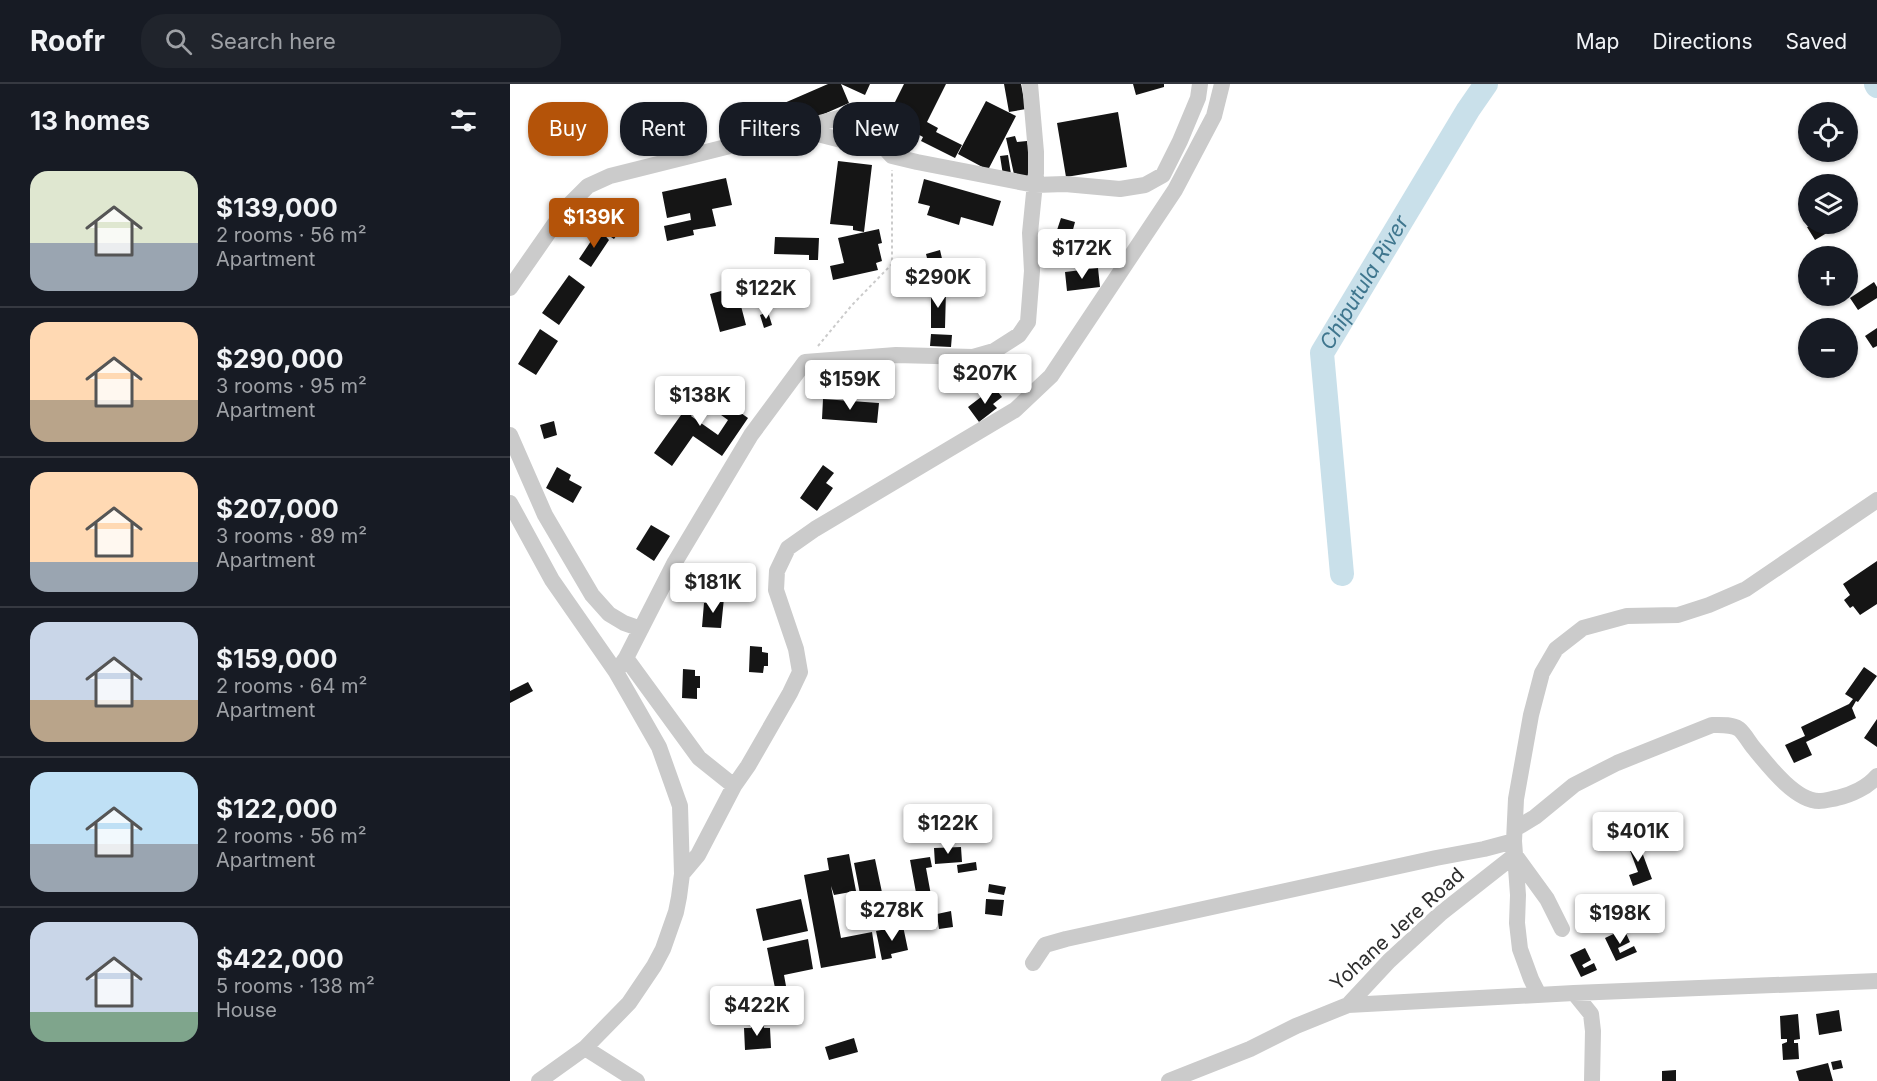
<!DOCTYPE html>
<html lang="en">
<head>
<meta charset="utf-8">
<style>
	body { margin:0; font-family:Inter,sans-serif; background:#20242c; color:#f1f3f6; height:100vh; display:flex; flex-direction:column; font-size:22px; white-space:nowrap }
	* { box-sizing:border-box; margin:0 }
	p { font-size:20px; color:#9ea1a6 }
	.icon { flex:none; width:33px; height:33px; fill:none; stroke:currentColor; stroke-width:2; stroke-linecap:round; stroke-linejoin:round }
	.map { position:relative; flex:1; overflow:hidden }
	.details { display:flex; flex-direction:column; background:#171b24; width:510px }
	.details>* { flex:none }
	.banner { position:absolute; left:18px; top:18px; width:570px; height:54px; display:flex; gap:12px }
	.buttons { position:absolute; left:1288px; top:18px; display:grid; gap:12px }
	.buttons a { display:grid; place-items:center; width:60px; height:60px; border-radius:50%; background:#171b24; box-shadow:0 2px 4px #0004; font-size:30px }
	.price { position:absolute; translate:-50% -51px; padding:0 14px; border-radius:6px; background:#fff; color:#222; font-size:20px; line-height:39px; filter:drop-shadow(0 2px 3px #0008) }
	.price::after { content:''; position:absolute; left:50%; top:36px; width:18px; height:14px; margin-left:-9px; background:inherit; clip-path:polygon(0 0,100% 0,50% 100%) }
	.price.on { background:#b45309; color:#fff }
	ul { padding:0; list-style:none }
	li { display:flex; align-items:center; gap:18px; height:150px; padding:0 30px }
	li+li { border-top:2px solid #363941 }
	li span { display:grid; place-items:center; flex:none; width:168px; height:120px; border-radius:18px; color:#555 }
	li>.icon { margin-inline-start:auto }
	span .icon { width:72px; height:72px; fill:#fffc; stroke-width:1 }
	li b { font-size:26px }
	h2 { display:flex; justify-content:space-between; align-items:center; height:72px; padding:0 30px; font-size:26px }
	.pill { padding:0 21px; border-radius:24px; background:#171b24; box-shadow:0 2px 4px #0004; font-size:21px; line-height:54px }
	.pill.on { background:#b45309; color:#fff }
	header { display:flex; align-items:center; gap:36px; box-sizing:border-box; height:84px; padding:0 30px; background:#171b24; border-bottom:2px solid #363941 }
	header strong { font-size:28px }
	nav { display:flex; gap:33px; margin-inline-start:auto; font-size:21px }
	.search { width:420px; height:54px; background:#20242c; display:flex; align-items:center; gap:15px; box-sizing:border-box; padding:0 21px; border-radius:24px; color:#9ea1a6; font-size:22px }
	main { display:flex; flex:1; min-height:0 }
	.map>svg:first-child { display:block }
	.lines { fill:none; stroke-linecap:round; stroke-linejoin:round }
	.river { stroke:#c9e0ea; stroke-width:24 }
	.building { fill:#151515 }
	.path { stroke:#cbcbcb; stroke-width:2; stroke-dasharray:3 3; stroke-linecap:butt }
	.minor { stroke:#cbcbcb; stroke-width:16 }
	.labels { text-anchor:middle; stroke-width:6; stroke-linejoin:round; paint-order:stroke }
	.street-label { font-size:20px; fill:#2e2e2e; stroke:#fff }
	.water-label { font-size:21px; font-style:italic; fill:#3f768e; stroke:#fff }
</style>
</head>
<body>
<header>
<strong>Roofr</strong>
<div class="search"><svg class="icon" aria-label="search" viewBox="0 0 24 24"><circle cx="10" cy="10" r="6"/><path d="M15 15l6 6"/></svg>Search here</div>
<nav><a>Map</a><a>Directions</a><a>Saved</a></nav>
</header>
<main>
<section class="details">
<h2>13 homes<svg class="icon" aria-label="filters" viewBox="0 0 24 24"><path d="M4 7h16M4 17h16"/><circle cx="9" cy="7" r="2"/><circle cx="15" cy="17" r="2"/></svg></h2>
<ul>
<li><span style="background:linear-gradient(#dfe7d0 60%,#9aa5b1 0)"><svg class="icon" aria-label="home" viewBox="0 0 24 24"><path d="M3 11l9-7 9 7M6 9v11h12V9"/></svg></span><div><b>$139,000</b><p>2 rooms · 56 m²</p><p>Apartment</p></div></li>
<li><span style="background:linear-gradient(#ffd9b3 65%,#b9a48a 0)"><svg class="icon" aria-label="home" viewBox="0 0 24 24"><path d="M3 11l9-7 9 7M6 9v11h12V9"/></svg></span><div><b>$290,000</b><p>3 rooms · 95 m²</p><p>Apartment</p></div></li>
<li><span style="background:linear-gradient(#ffd9b3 75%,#9aa5b1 0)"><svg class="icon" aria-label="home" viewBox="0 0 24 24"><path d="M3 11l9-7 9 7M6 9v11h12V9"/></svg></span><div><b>$207,000</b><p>3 rooms · 89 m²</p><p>Apartment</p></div></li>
<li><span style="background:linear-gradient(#c9d6e8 65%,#b9a48a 0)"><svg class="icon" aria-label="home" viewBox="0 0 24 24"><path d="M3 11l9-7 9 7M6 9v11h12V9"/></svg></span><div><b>$159,000</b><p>2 rooms · 64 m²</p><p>Apartment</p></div></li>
<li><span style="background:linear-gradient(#bfe0f5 60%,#9aa5b1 0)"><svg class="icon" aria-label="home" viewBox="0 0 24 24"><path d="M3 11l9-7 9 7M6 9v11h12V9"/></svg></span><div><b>$122,000</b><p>2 rooms · 56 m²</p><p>Apartment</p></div></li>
<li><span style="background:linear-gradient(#c9d6e8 75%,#7fa58c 0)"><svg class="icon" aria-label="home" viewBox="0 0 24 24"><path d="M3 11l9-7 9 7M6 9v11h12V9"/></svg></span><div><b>$422,000</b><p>5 rooms · 138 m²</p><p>House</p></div></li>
</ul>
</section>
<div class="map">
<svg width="1367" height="997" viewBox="0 0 1367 997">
	<rect width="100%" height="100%" fill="#fff"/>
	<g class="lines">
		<g class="river">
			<path d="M 1366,0 L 1367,2"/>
			<path id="s1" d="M 832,490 L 812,269 L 958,26 L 976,0"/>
		</g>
	</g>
	<path class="building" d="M 318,0 L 331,0 L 339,19 L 282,44 L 272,20 Z
		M 331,0 L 360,0 L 355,11 Z
		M 394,0 L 436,0 L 417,38 L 428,44 L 426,48 L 452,61 L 445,74 L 411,57 L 413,53 L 377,34 Z
		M 494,0 L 511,0 L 516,25 L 499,28 Z
		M 623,0 L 654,0 L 654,3 L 626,11 Z
		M 476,17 L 506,32 L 478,86 L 448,70 Z
		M 608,28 L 617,83 L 556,93 L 547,39 Z
		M 505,52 L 507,58 L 517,57 L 524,91 L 505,95 L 496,54 Z
		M 498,71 L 501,90 L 493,91 L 490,72 Z
		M 328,77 L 362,81 L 354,148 L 343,146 L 343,142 L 320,140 Z
		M 216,94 L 222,121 L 202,125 L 206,142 L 183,146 L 184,151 L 157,157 L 154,142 L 181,136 L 180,129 L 157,134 L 152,108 Z
		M 414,95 L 491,117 L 483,142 L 451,133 L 449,141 L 417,131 L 420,122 L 408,119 Z
		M 551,134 L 565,138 L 560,157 L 545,152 Z
		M 94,138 L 109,148 L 104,155 L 89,145 Z
		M 1303,140 L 1332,140 L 1305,156 L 1297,143 Z
		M 89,145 L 99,156 L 81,183 L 69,175 Z
		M 369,145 L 372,159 L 368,160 L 372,177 L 366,179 L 368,186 L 323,196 L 320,182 L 334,179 L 328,154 Z
		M 265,153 L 309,154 L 308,176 L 299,176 L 299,171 L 264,170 Z
		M 430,166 L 438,200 L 424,203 L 416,170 Z
		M 588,184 L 590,203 L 557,207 L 555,188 Z
		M 59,191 L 75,203 L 49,241 L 32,229 Z
		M 1364,198 L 1367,203 L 1367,214 L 1348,226 L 1340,214 Z
		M 226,203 L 236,241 L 210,248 L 200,210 Z
		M 421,206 L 436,206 L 435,244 L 421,244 Z
		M 258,228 L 262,241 L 254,244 L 250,231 Z
		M 1367,244 L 1367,262 L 1363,264 L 1355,252 Z
		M 30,245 L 48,257 L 26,291 L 8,280 Z
		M 421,250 L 442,251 L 441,263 L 420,262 Z
		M 193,302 L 238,334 L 212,372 L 183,352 L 162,382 L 144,369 L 171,331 L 161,324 L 170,311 L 187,323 L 181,332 L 208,351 L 218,336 L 186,313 Z
		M 484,303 L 492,313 L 483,320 L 487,324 L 469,338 L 458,323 Z
		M 313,315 L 369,319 L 367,339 L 312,335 Z
		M 44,337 L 47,351 L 34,355 L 30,341 Z
		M 313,381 L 324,389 L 316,399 L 323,404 L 307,427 L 290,414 Z
		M 47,383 L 61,391 L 59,396 L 72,403 L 63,419 L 36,404 Z
		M 141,441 L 160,452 L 144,477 L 126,465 Z
		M 1367,477 L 1367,520 L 1350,531 L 1343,522 L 1340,524 L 1334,516 L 1340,511 L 1333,500 Z
		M 202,514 L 214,514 L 211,544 L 192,543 L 194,519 L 202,519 Z
		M 240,562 L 252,563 L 252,568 L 258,569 L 258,582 L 254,582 L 253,589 L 239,588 Z
		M 1354,583 L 1367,592 L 1348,618 L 1346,617 L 1342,624 L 1346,634 L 1296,658 L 1302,671 L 1284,679 L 1275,661 L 1295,652 L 1291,643 L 1339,620 L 1343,615 L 1335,610 Z
		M 173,585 L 185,586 L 185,592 L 190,592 L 190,604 L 187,604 L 187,615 L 172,614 Z
		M 18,598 L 23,607 L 0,619 L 0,607 Z
		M 1367,635 L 1367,663 L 1354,654 Z
		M 1126,752 L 1142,795 L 1123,802 L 1119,791 L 1128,788 L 1116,756 Z
		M 451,763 L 452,778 L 425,780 L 424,764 Z
		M 339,770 L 346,807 L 324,811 L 321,802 L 331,854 L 362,848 L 366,874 L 311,884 L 294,791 L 319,786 L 317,774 Z
		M 420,773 L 422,783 L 416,784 L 423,822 L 409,825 L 400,776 Z
		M 365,775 L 378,837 L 356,841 L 344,779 Z
		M 466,778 L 467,786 L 448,789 L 447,781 Z
		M 479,800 L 496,803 L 494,811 L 478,808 Z
		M 291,815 L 298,847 L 253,857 L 246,825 Z
		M 476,815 L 494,816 L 492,832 L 475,830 Z
		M 420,827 L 421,838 L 412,840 L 411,828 Z
		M 441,827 L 443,843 L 429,845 L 427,830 Z
		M 393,842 L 398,866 L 381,870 L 382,874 L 372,876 L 366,847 Z
		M 1114,845 L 1120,858 L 1108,864 L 1110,869 L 1124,862 L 1127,868 L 1106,877 L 1095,854 Z
		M 298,855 L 303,885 L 274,891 L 276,902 L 265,904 L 257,864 Z
		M 1075,864 L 1081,876 L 1072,881 L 1074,884 L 1084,879 L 1087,886 L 1071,893 L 1060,871 Z
		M 1329,926 L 1332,947 L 1309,951 L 1306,930 Z
		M 1288,930 L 1290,955 L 1284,956 L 1284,959 L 1288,959 L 1289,975 L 1273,976 L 1272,960 L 1277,958 L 1277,955 L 1271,955 L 1270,932 Z
		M 241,939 L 253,939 L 254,944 L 260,944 L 261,964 L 235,966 L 234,944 L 241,944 Z
		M 344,954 L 348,968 L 319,976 L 315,963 Z
		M 1331,976 L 1333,984 L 1323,986 L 1321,978 Z
		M 1318,979 L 1323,997 L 1289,997 L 1286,987 Z
		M 1166,986 L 1166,997 L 1152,997 L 1152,987 Z"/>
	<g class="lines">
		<path class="path" d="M 308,262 L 342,221 L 382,180 L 382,86"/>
		<path class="minor" d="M 359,47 L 382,72 L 407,78 L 525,101 L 555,100 L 610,105 L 635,101 L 653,91 L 670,57 L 688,14 L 690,0
			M 0,204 L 55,125 L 78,102 L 100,92 L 288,45 L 343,59 L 353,57 L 359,47 L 359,37 L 355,32 L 347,29 L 288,45
			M 0,351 L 35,431 L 82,511 L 99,530 L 114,539 L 131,545
			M 0,419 L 42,496 L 106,588 L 121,614 L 149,663 L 170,722 L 172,790 L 169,813 L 166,828 L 153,865 L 144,882 L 119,919 L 75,964 L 29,997
			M 116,574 L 189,674 L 224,702
			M 106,588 L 116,574 L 165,478 L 241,351 L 295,278 L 386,271 L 463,273 L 484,267 L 509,251 L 518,238 L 522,187 L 520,149 L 526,89 L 526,68 L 520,0
			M 1005,745 L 1025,733 L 1064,701 L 1107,679 L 1202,641 C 1210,641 1221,640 1229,645 C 1234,649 1239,658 1243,663 C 1257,680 1285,717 1309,717 C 1315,717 1321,715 1327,714 C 1341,711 1358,703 1367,692
			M 172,790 L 188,771 L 224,702 L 238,682 L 280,609 L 290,588 L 286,565 L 266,506 L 267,487 L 278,464 L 305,445 L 505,326 L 541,292 L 665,106 L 704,32 L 712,0
			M 523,879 L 535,861 L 556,855 L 926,774 L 974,765 L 1004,757
			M 1064,909 L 1081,930 L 1083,947 L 1082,997
			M 1029,911 L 1021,895 L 1010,865 L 1007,839 L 1008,811 L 1004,757 L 1006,715 L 1021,631 L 1032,589 L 1046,565 L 1073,544 L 1117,532 L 1168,531 L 1199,521 L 1236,505 L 1367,416
			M 838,921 L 1064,909 L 1367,897
			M 75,964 L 127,997
			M 659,997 L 740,965 L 786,942 L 838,921 L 879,877 L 930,830 L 1005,771 L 1037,815 L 1052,845"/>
	</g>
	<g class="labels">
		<g class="street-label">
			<text transform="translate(887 845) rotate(-42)" y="7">Yohane Jere Road</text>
		</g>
		<g class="water-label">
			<text dy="7" stroke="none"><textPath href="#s1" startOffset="304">Chiputula River</textPath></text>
		</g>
	</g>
</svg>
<div class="buttons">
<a><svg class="icon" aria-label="locate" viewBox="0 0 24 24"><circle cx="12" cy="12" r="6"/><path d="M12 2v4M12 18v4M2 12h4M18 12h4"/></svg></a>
<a><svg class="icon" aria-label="layers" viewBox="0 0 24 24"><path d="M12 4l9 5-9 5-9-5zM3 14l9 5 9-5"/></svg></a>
<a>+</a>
<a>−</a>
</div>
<b class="price on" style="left:84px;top:165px">$139K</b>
<b class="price" style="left:572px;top:196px">$172K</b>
<b class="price" style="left:428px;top:225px">$290K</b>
<b class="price" style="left:256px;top:236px">$122K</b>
<b class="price" style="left:475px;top:321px">$207K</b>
<b class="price" style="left:340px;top:327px">$159K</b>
<b class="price" style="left:190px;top:343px">$138K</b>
<b class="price" style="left:203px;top:530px">$181K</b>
<b class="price" style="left:438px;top:771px">$122K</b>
<b class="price" style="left:1128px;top:779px">$401K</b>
<b class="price" style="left:382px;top:858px">$278K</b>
<b class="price" style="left:1110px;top:861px">$198K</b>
<b class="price" style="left:247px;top:953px">$422K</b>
<div class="banner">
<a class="pill on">Buy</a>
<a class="pill">Rent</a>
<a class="pill">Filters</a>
<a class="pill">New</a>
</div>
</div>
</main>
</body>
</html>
